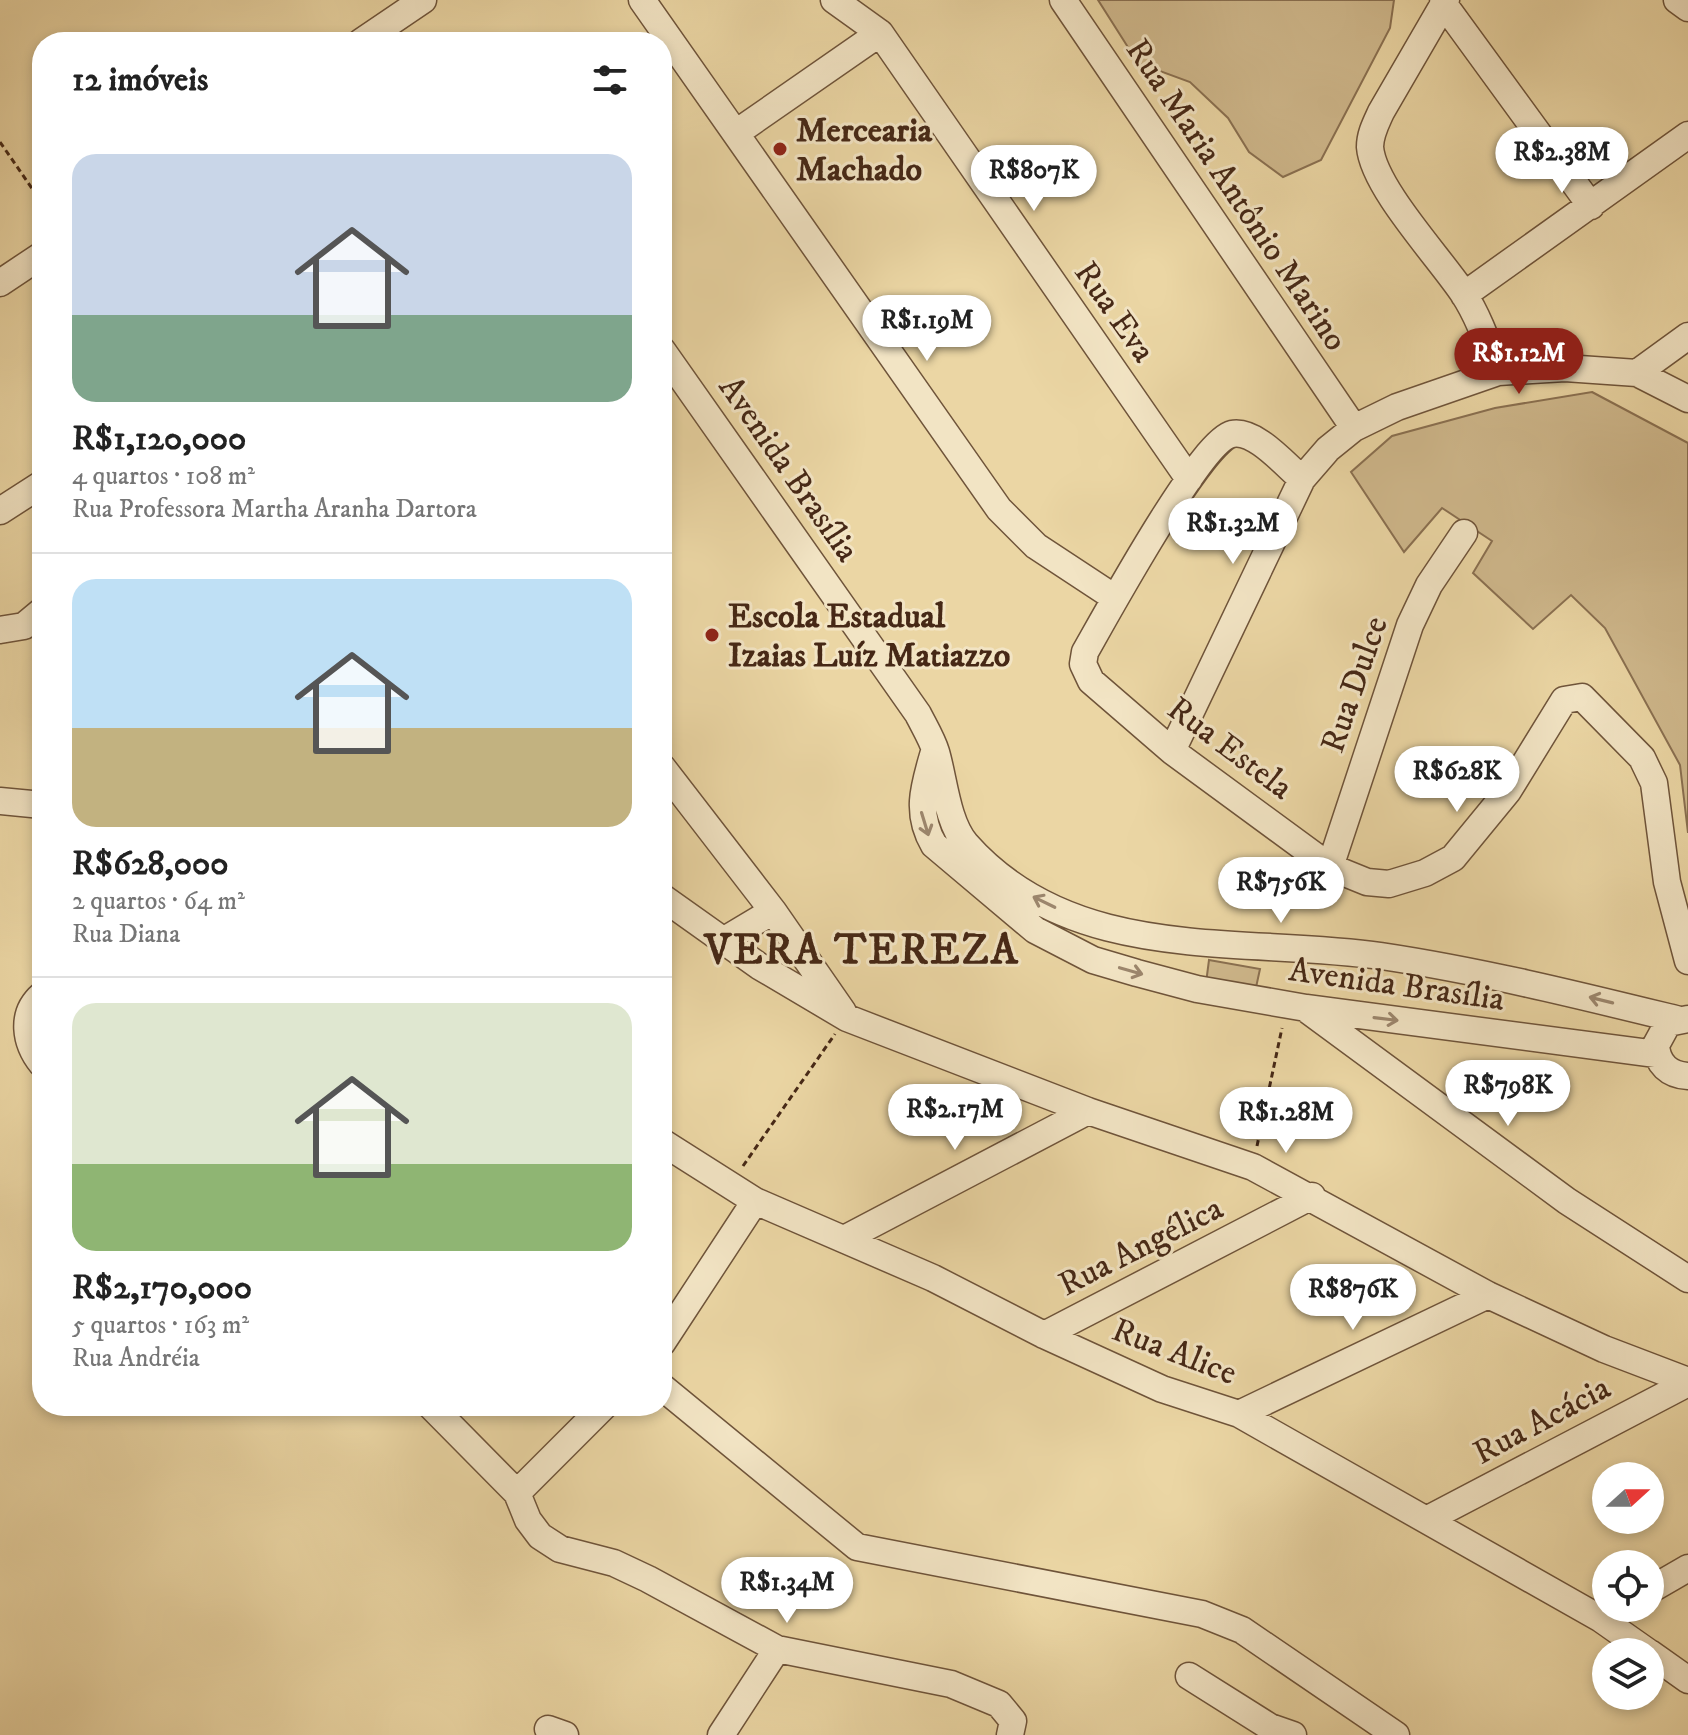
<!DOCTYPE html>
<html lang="pt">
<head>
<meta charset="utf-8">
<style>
	body { margin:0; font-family:"IM FELL DW Pica",serif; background:#f2f2f2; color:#222; height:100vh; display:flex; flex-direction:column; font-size:30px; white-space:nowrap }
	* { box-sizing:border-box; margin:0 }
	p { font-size:26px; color:#767676 }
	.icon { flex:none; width:44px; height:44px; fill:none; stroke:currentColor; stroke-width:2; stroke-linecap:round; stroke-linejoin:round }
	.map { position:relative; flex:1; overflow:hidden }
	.drawer { position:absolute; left:32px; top:32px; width:640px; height:1384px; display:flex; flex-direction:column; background:#fff; border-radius:32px; box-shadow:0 4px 12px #0003 }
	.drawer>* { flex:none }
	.needle { width:52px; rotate:69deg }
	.buttons { position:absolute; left:1592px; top:1462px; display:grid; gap:16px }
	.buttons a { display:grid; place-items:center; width:72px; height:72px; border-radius:50%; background:#fff; box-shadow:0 4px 12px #0003; font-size:40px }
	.price { position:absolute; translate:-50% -68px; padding:0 18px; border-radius:28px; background:#fff; color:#222; font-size:26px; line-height:52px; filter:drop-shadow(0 2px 4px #0008) }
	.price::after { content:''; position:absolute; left:50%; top:48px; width:24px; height:18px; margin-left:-12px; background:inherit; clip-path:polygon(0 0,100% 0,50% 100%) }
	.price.on { background:#8f2418; color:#fff }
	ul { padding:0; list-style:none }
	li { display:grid; align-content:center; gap:16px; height:424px; padding:0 40px }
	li+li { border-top:2px solid #e0e0e0 }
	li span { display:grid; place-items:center; height:248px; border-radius:24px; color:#555 }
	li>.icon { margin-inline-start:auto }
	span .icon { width:144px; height:144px; fill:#fffc; stroke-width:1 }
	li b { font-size:34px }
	h2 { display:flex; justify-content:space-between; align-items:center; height:96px; padding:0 40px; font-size:34px }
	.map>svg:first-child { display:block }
	.green { fill:#cfb88c; stroke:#8a7051; stroke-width:2 }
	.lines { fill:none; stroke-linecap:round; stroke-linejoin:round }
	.minor-casing { stroke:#6f543a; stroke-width:29 }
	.path { stroke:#462816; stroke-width:3; stroke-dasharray:6 4; stroke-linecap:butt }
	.minor { stroke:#f2e4c4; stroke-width:26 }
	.oneway { stroke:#9c866d }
	.poi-dot { fill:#8f2418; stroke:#f2e4c4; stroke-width:3 }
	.labels { text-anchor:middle; stroke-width:6; stroke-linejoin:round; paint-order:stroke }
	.poi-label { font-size:34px; font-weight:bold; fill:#462816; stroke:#f2e4c4; text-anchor:start }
	.street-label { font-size:34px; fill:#462816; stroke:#f2e4c4 }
	.district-label { font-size:42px; font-weight:bold; letter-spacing:2px; fill:#462816; stroke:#f2e4c4 }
</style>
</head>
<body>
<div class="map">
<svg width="1688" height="1735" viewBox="0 0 1688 1735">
	<rect width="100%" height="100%" fill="#ebd6a4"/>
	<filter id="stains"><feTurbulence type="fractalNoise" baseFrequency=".0025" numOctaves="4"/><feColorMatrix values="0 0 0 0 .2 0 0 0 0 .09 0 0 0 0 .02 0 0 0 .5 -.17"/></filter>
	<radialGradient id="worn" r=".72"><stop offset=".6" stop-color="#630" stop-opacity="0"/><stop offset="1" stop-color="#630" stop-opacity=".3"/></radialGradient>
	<path class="green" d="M 1098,0 L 1394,0 L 1390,28 L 1321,160 L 1283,177 L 1249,152 L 1228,118 L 1190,82 L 1138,63 Z
		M 1592,392 L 1688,443 L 1688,833 L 1680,765 L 1605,628 L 1571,595 L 1533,629 L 1473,573 L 1492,541 L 1442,508 L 1404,552 L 1351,472 L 1392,436 L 1495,408 Z
		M 1209,960 L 1260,969 L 1255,992 L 1206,983 Z"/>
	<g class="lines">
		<g class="minor-casing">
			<path id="minor" d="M 642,0 L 999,509 L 1036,546 L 1115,598
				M 834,0 L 880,33 L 1189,479
				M 1063,0 L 1354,428
				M 1446,0 L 1381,112 C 1376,123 1370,134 1370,147 C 1373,187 1439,257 1463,293 C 1479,317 1488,345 1498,372
				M 1677,0 L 1688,8
				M 1443,3 L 1591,206
				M 361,42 L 423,0
				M 736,133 L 880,33
				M 0,283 L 42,255
				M 1464,295 L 1688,135
				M 662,350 L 918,714 C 924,726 932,739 936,752 C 944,779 947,822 966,844 C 1073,965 1239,936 1381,956 C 1481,971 1578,995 1676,1019
				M 1637,373 L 1688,336
				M 1302,479 C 1285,465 1255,429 1232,434 C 1201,441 1105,617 1085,652 L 1083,664 L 1091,681 L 1172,751 L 1330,867 L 1367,882 L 1389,884 L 1425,873 L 1453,858 L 1508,791 L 1564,700 L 1582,697 L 1642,758 L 1654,783 L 1667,882 L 1688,961
				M 0,511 L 42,484
				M 0,630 L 24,626 L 42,611
				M 1172,751 L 1302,479 L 1328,449 L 1354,428 L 1397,407 L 1498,372 L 1565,368 L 1637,373 L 1688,399
				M 934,752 C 924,786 915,813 934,845 L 1035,930 L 1093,960 L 1137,973 L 1197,989 L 1306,1008 L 1656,1054
				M 662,767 L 773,911 L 843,1012
				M 0,801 L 42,805
				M 1330,867 L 1410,625 L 1429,585 L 1464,533
				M 662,897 L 759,966 L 847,1018 L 1088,1111 L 1253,1167 L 1488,1295 L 1604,1349 L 1688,1381
				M 723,941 L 773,911
				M 42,995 C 20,1014 25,1043 42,1064
				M 1309,1011 L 1567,1201 L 1688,1279
				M 1688,1019 L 1668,1023 L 1656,1045 C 1657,1064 1669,1075 1688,1076
				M 662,1142 L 755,1201 L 933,1278 L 1044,1335 L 1162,1389 L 1239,1414 L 1601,1619 L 1648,1652
				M 846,1238 L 1088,1111
				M 1044,1335 L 1312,1196
				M 662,1343 L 755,1201
				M 662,1387 L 857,1547 L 1202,1614 L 1242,1630 L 1396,1735
				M 431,1406 L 517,1493 L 528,1520 L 540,1536 L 560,1549 L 614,1563 L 648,1579 L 777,1649 L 951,1684 L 999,1704 L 1013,1721 L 1010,1735
				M 1239,1414 L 1488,1295
				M 517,1493 L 604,1406
				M 1428,1519 L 1688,1383
				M 1650,1590 L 1688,1568
				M 1650,1653 L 1688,1680
				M 1189,1676 L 1270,1727 L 1293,1735
				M 548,1729 L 565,1735
				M 721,1735 L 777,1649"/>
		</g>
		<path class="path" d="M 0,142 L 42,203
			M 1257,1146 L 1282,1028
			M 743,1166 L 835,1034"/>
		<use href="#minor" class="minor"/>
	</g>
	<defs><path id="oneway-shaft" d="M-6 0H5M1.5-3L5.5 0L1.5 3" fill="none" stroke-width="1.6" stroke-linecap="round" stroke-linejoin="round" transform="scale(2)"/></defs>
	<g class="oneway">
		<use href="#oneway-shaft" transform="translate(925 824) rotate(73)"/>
		<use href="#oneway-shaft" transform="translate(1044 902) rotate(-154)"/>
		<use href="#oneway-shaft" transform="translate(1131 971) rotate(16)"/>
		<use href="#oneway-shaft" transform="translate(1601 1000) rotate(-166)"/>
		<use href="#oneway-shaft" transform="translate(1386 1019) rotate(7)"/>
	</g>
	<g class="poi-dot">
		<circle cx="780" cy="149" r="8"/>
		<circle cx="712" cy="635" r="8"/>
	</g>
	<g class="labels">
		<g class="poi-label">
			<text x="796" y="141">Mercearia<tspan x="796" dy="39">Machado</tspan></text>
			<text x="728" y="627">Escola Estadual<tspan x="728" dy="39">Izaias Luíz Matiazzo</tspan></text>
		</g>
		<g class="street-label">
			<text transform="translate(1238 194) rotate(56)" y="12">Rua Maria Antônio Marino</text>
			<text transform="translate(1116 311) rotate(55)" y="12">Rua Eva</text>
			<text transform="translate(790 468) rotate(55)" y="12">Avenida Brasília</text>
			<text transform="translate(1353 684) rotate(-71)" y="12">Rua Dulce</text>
			<text transform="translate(1231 747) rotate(37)" y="12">Rua Estela</text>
			<text transform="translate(1397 983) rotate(8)" y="12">Avenida Brasília</text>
			<text transform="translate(1140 1245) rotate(-27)" y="12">Rua Angélica</text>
			<text transform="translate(1175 1350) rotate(21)" y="12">Rua Alice</text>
			<text transform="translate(1541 1419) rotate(-28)" y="12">Rua Acácia</text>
		</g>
		<g class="district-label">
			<text x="862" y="963">VERA TEREZA</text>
		</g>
	</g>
	<rect width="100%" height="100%" filter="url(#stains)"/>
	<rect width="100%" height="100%" fill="url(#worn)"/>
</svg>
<div class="buttons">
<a><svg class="needle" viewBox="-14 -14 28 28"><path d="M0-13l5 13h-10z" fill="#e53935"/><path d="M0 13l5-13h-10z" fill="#767676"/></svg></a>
<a><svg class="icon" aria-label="locate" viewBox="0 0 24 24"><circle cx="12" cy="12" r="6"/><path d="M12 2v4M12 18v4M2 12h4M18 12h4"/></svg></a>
<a><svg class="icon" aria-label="layers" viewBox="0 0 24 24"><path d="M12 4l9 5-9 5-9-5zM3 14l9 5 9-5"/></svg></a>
</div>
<b class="price" style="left:1562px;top:195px">R$2.38M</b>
<b class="price" style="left:1034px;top:213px">R$807K</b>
<b class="price" style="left:927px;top:363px">R$1.19M</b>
<b class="price on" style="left:1519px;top:396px">R$1.12M</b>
<b class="price" style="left:1233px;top:566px">R$1.32M</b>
<b class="price" style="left:1457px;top:814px">R$628K</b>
<b class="price" style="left:1281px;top:925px">R$756K</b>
<b class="price" style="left:1508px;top:1128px">R$798K</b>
<b class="price" style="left:955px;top:1152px">R$2.17M</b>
<b class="price" style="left:1286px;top:1155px">R$1.28M</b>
<b class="price" style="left:1353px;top:1332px">R$876K</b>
<b class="price" style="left:787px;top:1625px">R$1.34M</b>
<section class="drawer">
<h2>12 imóveis<svg class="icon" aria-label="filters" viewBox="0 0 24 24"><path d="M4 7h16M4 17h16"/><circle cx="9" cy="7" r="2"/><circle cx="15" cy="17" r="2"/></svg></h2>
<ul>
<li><span style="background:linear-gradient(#c9d6e8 65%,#7fa58c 0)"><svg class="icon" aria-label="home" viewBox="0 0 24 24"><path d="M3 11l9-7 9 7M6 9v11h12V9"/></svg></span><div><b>R$1,120,000</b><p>4 quartos · 108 m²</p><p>Rua Professora Martha Aranha Dartora</p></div></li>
<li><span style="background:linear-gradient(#bfe0f5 60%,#c2b280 0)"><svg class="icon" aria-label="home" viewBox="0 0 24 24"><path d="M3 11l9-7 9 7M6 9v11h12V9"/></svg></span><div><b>R$628,000</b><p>2 quartos · 64 m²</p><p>Rua Diana</p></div></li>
<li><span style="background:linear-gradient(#dfe7d0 65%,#8fb573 0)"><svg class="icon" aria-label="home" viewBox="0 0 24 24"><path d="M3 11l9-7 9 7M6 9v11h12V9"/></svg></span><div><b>R$2,170,000</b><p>5 quartos · 163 m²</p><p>Rua Andréia</p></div></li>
</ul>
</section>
</div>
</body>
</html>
